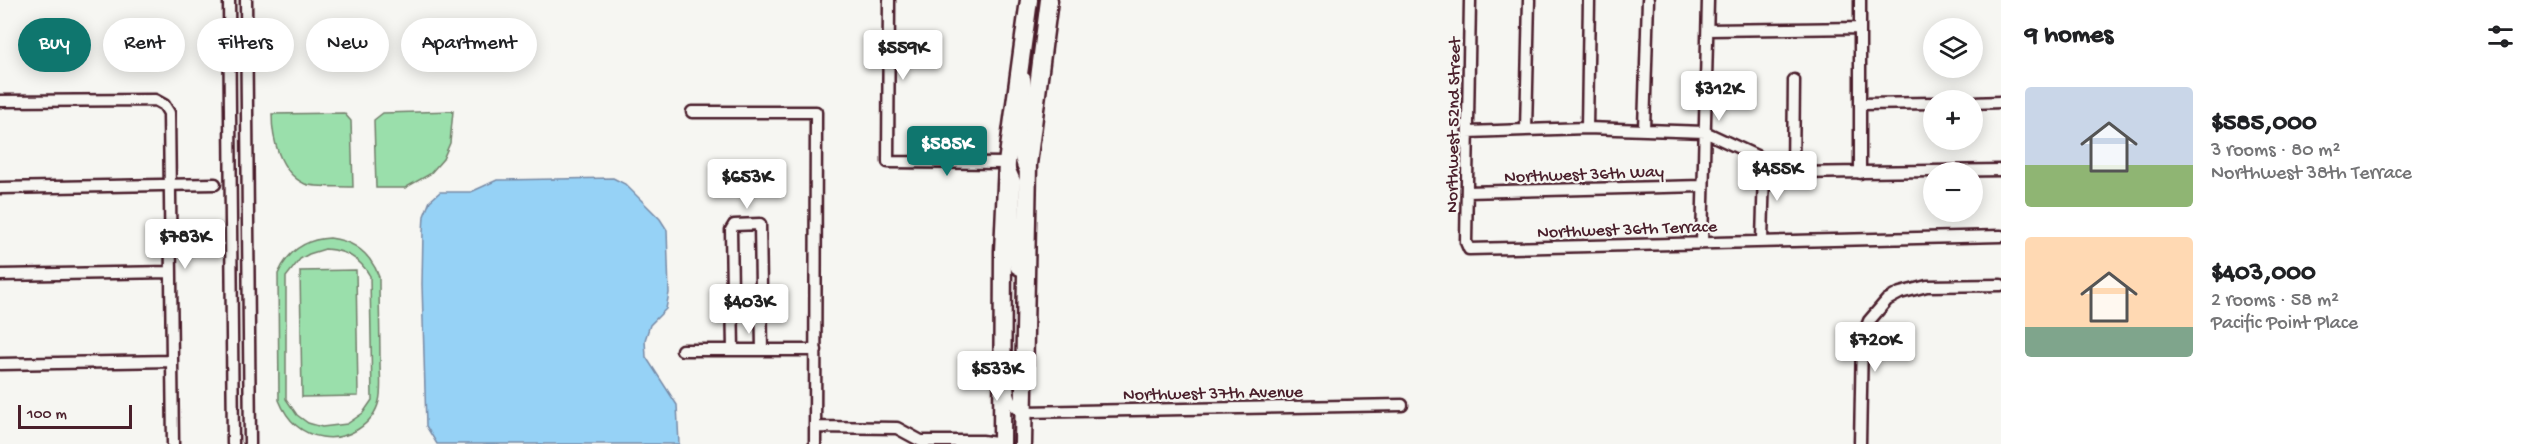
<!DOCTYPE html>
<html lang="en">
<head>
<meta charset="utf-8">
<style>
	body { margin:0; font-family:"Gochi Hand",sans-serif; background:#f2f2f2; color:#202124; height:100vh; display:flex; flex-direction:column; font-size:22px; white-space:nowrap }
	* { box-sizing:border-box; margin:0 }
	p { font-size:20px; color:#757577 }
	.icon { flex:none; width:33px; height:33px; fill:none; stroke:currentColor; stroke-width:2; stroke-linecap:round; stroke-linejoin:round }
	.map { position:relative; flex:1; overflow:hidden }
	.side { display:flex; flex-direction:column; background:#fff; width:540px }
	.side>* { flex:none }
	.top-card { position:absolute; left:18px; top:18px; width:570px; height:54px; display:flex; gap:12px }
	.tools { position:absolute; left:1923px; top:18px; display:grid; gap:12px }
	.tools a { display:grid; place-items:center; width:60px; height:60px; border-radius:50%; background:#fff; box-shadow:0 3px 15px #0003; font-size:30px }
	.scale { position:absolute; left:18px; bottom:15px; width:114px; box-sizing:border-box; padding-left:6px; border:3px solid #4a1f2b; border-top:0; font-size:16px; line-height:21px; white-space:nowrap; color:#4a1f2b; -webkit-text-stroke:4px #f6f6f2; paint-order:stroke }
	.price { position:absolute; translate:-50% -51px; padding:0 14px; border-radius:6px; background:#fff; color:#222; font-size:20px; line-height:39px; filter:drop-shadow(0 2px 3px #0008) }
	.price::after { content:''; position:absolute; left:50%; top:36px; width:18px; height:14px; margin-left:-9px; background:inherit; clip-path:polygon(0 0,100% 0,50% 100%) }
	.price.on { background:#0f766e; color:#fff }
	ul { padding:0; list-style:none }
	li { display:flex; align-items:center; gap:18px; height:150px; padding:0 24px }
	li span { display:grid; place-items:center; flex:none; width:168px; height:120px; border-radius:6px; color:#555 }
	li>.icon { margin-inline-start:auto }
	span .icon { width:72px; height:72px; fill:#fffc; stroke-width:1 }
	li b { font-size:26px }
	h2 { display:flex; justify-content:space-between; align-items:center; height:72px; padding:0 24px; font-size:26px }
	.tag { padding:0 21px; border-radius:27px; background:#fff; box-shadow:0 3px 15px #0003; font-size:21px; line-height:54px }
	.tag.on { background:#0f766e; color:#fff }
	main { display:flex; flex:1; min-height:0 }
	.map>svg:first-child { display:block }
	.green { fill:#9adfab; stroke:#727f6b; stroke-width:1.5; fill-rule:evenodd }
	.water { fill:#96d2f6; stroke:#788aa5; stroke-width:1.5 }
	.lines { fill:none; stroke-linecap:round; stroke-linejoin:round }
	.minor-casing { stroke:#4a1f2b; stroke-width:15 }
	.highway-casing { stroke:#4a1f2b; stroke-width:21 }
	.minor { stroke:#f6f6f2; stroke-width:10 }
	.highway { stroke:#f6f6f2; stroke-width:16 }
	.labels { text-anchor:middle; stroke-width:4.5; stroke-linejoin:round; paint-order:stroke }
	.street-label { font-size:18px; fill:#4a1f2b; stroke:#f6f6f2 }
</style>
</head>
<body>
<main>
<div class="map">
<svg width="2001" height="444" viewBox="0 0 2001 444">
	<rect width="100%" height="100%" fill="#f6f6f2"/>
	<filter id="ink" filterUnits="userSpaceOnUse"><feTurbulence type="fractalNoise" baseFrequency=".0167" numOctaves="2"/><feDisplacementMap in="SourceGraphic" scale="12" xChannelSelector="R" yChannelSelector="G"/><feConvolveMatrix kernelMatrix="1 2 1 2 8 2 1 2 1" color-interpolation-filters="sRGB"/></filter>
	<g filter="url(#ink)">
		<path class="green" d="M 453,111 L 450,143 L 443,159 L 430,174 L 405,188 L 376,188 L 374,120 L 383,113 Z
			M 344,113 L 351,121 L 353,187 C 341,186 316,188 305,184 C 279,172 272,138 272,114 Z
			M 330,238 C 354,241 371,254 379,277 C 379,306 380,335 380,364 C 380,375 382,390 379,401 C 373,425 347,441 322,437 C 301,434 287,420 279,400 L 278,274 C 288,251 306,239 330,238 ZM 325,249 C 345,250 360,258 370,276 L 372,400 L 363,413 L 347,424 L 322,427 L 308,423 L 297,415 L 286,399 L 286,277 L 300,259 L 309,254 Z
			M 356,270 L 358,396 L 302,397 L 300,271 Z"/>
		<path class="water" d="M 613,178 L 625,184 L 660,219 L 667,230 L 669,293 L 666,309 L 650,325 L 645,340 L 646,357 L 677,405 L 679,444 L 437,444 L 426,426 L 422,284 L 423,232 L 424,216 L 430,201 L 440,192 L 471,192 L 497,180 Z"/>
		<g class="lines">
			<g class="minor-casing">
				<path id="minor" d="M 229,0 L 233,444
					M 246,0 L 250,444
					M 889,0 L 888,162 L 1007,163 L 1015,181 L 1014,259 L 1016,268 L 1025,273
					M 1470,0 L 1466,242 L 1469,249 L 2001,236
					M 1708,30 L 1860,28
					M 1025,78 C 1028,108 1010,144 1025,171
					M 0,101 L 155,100 L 164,105 L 169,113 L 173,444
					M 1972,103 L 2001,102
					M 1860,104 L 1934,103
					M 692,112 L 816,112 L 815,444
					M 1587,128 L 1589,0
					M 1644,129 L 1648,0
					M 1526,130 L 1529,0
					M 1468,132 L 1587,128 L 1705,132 L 1793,173 L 2001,170
					M 1793,173 L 1794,80
					M 1860,173 L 1860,0
					M 0,188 L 215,184
					M 1467,192 L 1702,186
					M 1762,240 L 1764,172 L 1767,161
					M 1702,243 L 1708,0
					M 0,275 L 171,272
					M 682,350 L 816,350
					M 733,350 L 731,230 L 734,225 L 760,224 L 762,350
					M 0,364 L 172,361
					M 1008,387 C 1009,398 1012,408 1024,412 L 1402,405
					M 815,427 L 897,428 L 921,441 L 982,441 L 1003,444
					M 1860,444 L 1862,339 L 1869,321 L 1887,300 L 1900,293 L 1927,286 L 2001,285"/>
			</g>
			<g class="highway-casing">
				<path id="highway" d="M 1002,444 L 1003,251 L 1007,163 L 1029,0
					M 1023,444 L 1028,164 L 1049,0"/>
			</g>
			<use href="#minor" class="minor"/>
			<use href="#highway" class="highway"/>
		</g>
	</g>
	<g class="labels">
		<g class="street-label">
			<text transform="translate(1452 125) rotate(-89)" y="6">Northwest 52nd Street</text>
			<text transform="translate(1584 173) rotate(-2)" y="6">Northwest 36th Way</text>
			<text transform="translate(1627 228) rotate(-2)" y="6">Northwest 36th Terrace</text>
			<text transform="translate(1213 392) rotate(-1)" y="6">Northwest 37th Avenue</text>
		</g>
	</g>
</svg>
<div class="tools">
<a><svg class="icon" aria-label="layers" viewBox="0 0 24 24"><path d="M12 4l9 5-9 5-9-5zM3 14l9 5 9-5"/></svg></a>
<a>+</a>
<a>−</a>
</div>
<div class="scale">100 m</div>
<b class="price" style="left:903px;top:81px">$559K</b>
<b class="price" style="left:1719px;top:122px">$312K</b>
<b class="price on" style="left:947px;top:177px">$585K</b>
<b class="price" style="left:1777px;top:202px">$455K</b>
<b class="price" style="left:747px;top:210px">$653K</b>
<b class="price" style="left:185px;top:270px">$783K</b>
<b class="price" style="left:749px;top:335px">$403K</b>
<b class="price" style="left:1875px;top:373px">$720K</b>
<b class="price" style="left:997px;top:402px">$533K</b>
<div class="top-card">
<a class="tag on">Buy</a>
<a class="tag">Rent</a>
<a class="tag">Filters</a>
<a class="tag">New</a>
<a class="tag">Apartment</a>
</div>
</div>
<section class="side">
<h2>9 homes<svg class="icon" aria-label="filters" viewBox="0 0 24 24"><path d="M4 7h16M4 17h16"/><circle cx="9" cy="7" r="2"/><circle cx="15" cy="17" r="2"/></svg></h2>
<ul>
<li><span style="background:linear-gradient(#c9d6e8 65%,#8fb573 0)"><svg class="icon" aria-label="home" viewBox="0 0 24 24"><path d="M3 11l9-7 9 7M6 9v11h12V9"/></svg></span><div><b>$585,000</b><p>3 rooms · 80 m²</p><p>Northwest 38th Terrace</p></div></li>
<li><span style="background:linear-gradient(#ffd9b3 75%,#7fa58c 0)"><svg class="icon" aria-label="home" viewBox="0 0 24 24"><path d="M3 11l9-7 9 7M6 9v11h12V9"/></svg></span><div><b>$403,000</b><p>2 rooms · 58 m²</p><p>Pacific Point Place</p></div></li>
</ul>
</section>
</main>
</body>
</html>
